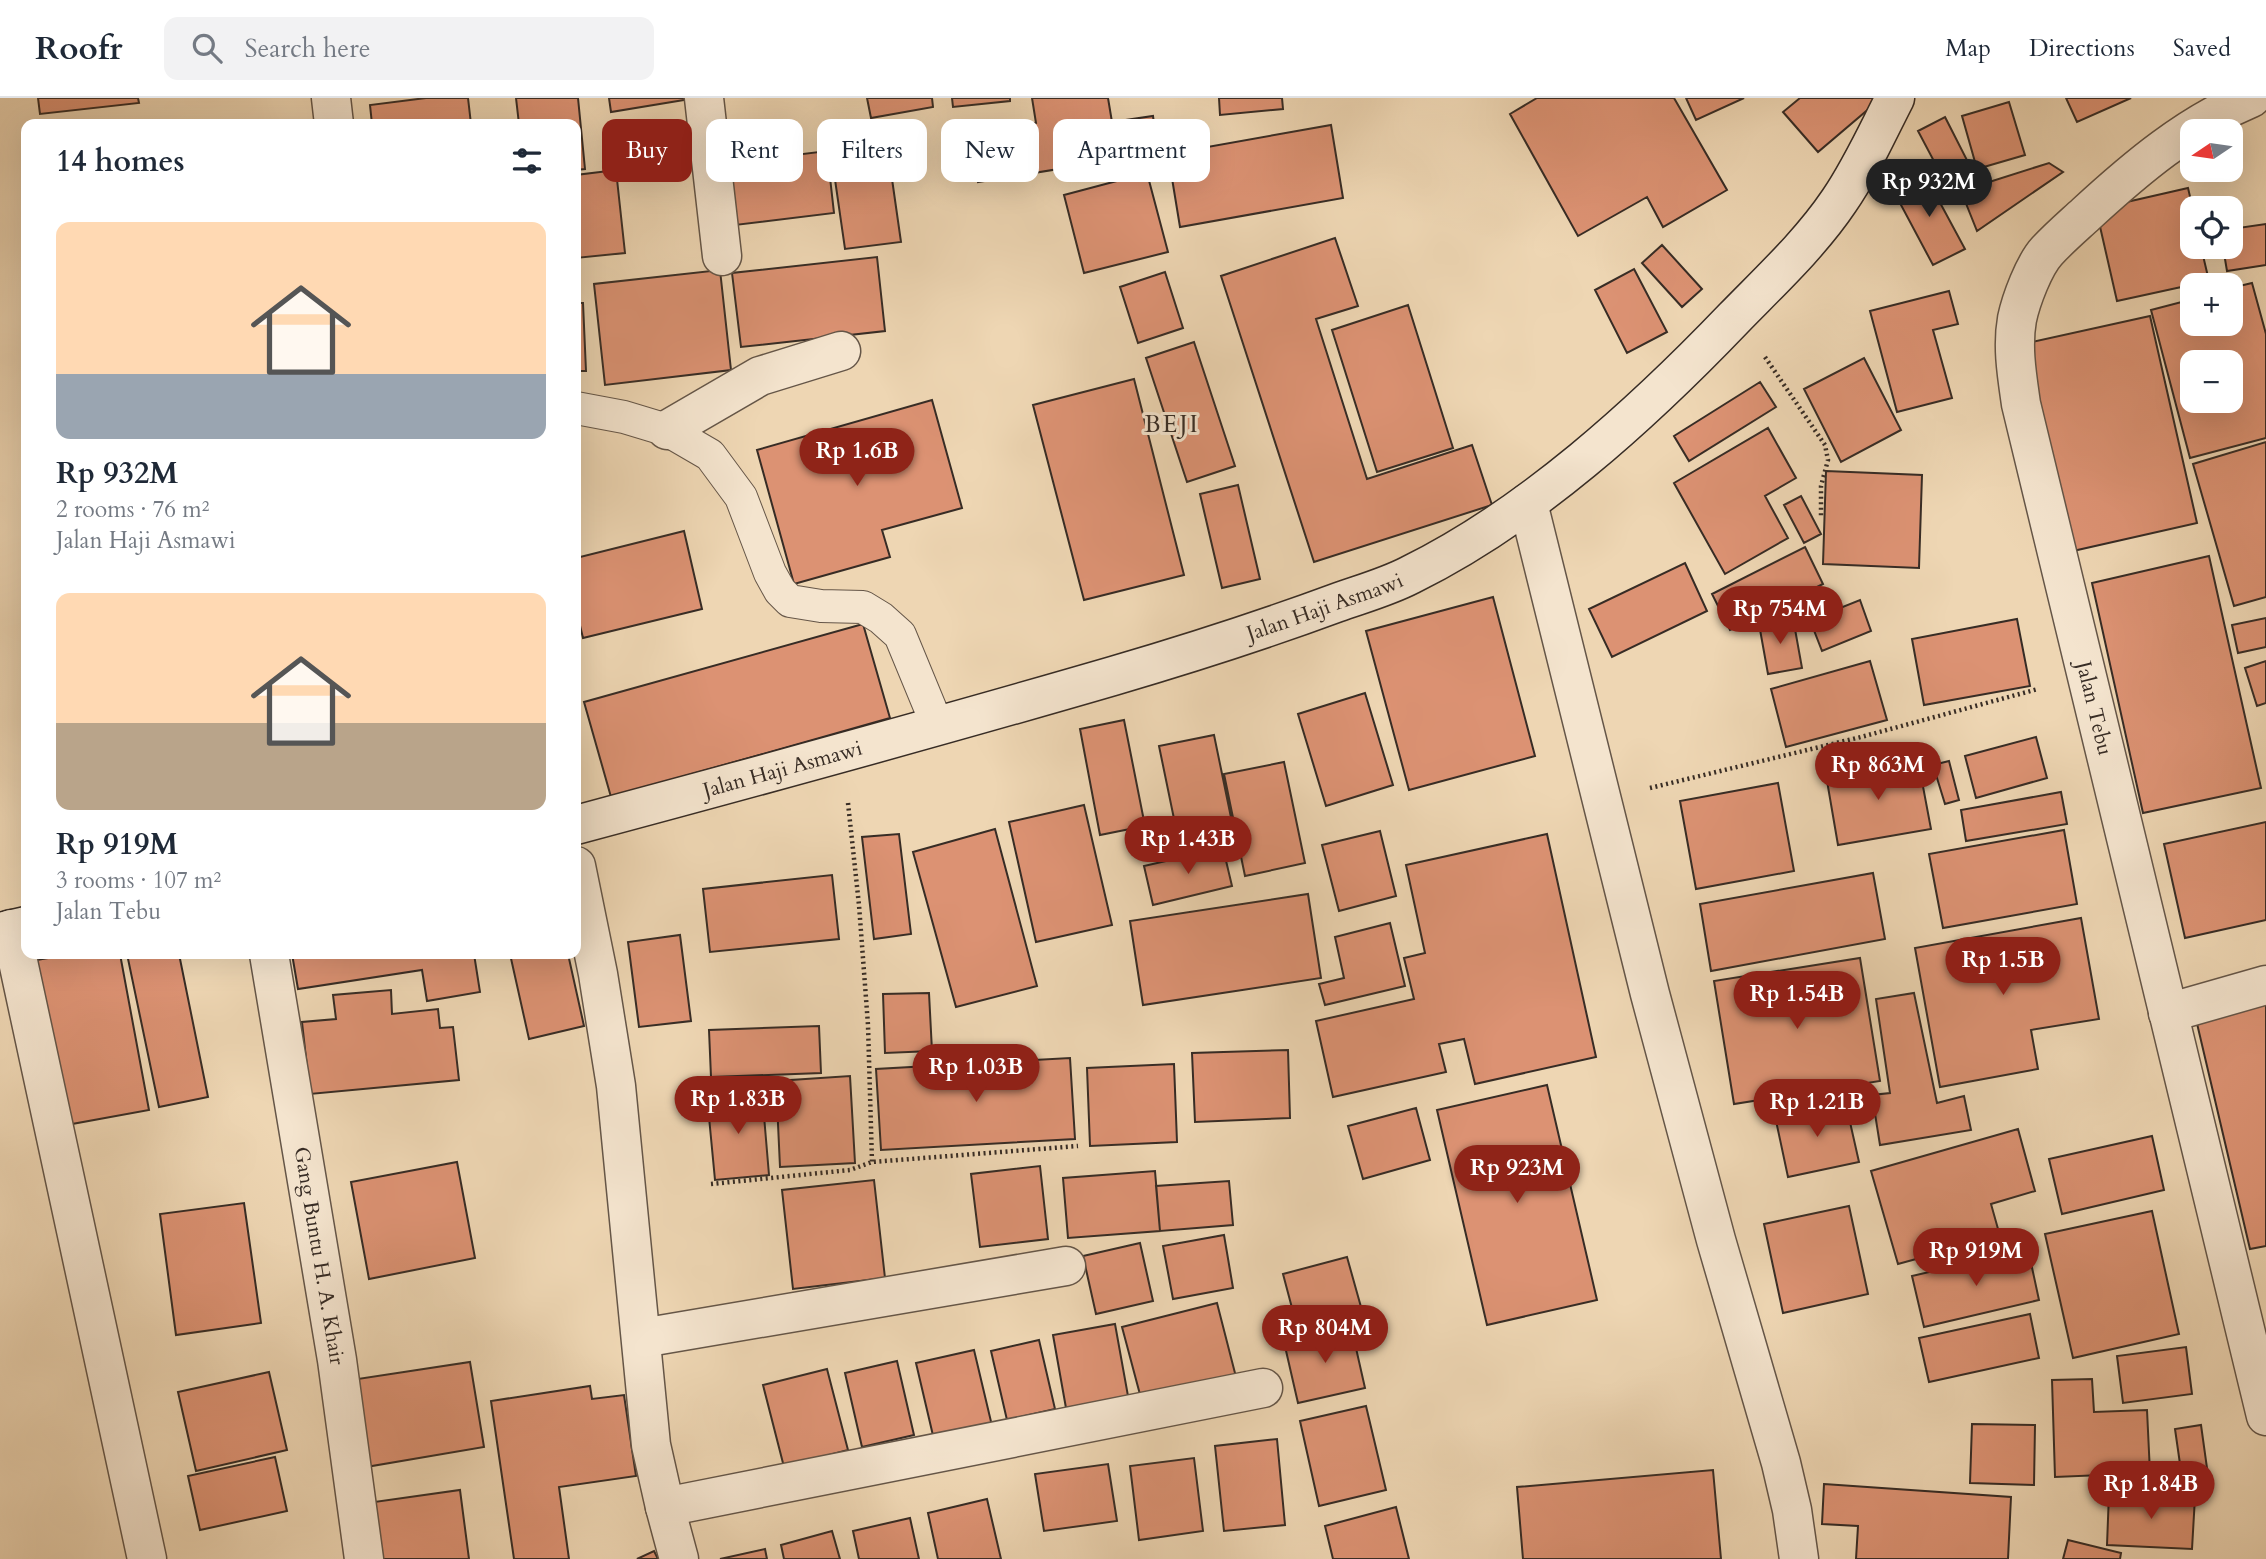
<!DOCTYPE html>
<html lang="en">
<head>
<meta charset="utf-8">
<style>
	body { margin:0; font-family:Cardo,serif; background:#f2f2f3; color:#1f2937; height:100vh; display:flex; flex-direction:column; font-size:26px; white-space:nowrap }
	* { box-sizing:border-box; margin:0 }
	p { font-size:23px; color:#747a83 }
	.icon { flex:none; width:38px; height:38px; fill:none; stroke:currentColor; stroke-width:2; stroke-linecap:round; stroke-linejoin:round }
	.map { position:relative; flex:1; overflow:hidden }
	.sheet { position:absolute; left:21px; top:21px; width:560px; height:840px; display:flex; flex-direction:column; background:#fff; border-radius:14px; box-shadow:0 7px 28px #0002 }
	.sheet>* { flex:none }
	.top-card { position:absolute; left:602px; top:21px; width:665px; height:63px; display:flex; gap:14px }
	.needle { width:46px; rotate:257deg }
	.tools { position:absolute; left:2180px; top:21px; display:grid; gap:14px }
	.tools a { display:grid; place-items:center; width:63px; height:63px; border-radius:14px; background:#fff; box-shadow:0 7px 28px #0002; font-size:35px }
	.price { position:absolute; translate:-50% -60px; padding:0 16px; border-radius:24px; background:#8f2418; color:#fff; font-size:23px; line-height:46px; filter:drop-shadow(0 2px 4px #0008) }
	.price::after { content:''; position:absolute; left:50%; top:42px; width:21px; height:16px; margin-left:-10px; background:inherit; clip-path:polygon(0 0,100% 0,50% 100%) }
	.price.on { background:#222; color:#fff }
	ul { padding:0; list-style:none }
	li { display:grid; align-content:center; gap:14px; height:371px; padding:0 35px }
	li span { display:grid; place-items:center; height:217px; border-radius:14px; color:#555 }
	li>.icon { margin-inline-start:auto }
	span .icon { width:126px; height:126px; fill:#fffc; stroke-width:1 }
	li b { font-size:30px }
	h2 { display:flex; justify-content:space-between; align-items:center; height:84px; padding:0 35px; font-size:30px }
	.pill { padding:0 24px; border-radius:14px; background:#fff; box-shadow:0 7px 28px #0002; font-size:24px; line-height:63px }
	.pill.on { background:#8f2418; color:#fff }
	header { display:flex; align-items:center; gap:42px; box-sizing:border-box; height:98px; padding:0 35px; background:#fff; border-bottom:2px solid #e0e1e3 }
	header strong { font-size:33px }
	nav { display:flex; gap:38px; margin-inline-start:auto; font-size:24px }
	.search { width:490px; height:63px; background:#f2f2f3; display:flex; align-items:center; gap:18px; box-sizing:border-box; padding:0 24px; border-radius:14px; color:#747a83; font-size:26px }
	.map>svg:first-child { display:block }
	.building { fill:#dc9273; stroke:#372c25; stroke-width:2; fill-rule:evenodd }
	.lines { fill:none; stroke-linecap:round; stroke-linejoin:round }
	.lane-casing { stroke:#655648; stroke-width:34 }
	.street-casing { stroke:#655648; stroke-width:41 }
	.secondary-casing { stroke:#372c25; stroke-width:41 }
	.path { stroke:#372c25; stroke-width:4.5; stroke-dasharray:2 3.5; stroke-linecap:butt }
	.lane { stroke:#f4e4ce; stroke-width:32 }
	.street { stroke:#f4e4ce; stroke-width:38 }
	.secondary { stroke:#f4e4ce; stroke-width:38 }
	.labels { text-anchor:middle; stroke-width:6; stroke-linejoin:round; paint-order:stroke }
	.street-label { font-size:21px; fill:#372c25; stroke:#f4e4ce }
	.quarter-label { font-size:24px; letter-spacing:2px; fill:#372c25; stroke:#f4e4ce }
</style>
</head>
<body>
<header>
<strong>Roofr</strong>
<div class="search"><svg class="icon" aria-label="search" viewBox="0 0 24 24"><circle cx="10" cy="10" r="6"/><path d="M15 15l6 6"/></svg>Search here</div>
<nav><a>Map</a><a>Directions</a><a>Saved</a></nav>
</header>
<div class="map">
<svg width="2266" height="1461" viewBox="0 0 2266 1461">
	<rect width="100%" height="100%" fill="#eed6b3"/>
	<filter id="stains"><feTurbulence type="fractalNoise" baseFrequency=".00286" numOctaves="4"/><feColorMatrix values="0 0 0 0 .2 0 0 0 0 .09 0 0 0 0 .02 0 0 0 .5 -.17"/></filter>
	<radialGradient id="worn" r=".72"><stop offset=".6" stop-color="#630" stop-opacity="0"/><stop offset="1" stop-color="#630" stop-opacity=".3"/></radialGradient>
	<path class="building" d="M 38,0 L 138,0 L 139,5 L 40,16 Z
		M 426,0 L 468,0 L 471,26 L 372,26 L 370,7 Z
		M 516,0 L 578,0 L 585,71 L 576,72 L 576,26 L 519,26 Z
		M 609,0 L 696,0 L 611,14 Z
		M 867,0 L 932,0 L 933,9 L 871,20 Z
		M 952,0 L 1010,0 L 1010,3 L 953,9 Z
		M 1032,0 L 1108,0 L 1112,24 L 1153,18 L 1158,55 L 978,84 L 969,36 L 1036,25 Z
		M 1219,0 L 1282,0 L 1283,11 L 1220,17 Z
		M 1537,0 L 1674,0 L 1727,92 L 1663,129 L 1647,99 L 1578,138 L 1510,16 Z
		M 1686,0 L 1744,0 L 1696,22 Z
		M 1800,0 L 1876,0 L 1878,3 L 1818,54 L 1783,14 Z
		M 2066,0 L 2131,0 L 2077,24 Z
		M 2009,4 L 2025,57 L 1977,71 L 1962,18 Z
		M 1945,19 L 1972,72 L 1946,86 L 1918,33 Z
		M 1331,27 L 1343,100 L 1180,129 L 1168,56 Z
		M 885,32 L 901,144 L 845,151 L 829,40 Z
		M 827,53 L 834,115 L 727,128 L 720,66 Z
		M 2049,65 L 2063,74 L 1977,133 L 1961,93 Z
		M 616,72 L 625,155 L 576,160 L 576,77 Z
		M 1147,75 L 1168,154 L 1084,175 L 1064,97 Z
		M 1924,75 L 1965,151 L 1933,167 L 1893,92 Z
		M 2188,90 L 2193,111 L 2193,149 L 2201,149 L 2209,183 L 2117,203 L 2096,111 Z
		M 2266,126 L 2266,167 L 2227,173 L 2223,149 L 2231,149 L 2231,131 Z
		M 1335,140 L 1358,208 L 1316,221 L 1367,381 L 1472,347 L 1492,407 L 1314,464 L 1221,178 Z
		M 1662,147 L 1702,191 L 1682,209 L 1642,165 Z
		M 877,159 L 885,233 L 741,249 L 732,175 Z
		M 1634,171 L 1667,234 L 1627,255 L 1595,192 Z
		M 720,172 L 731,272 L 605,287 L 594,186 Z
		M 1165,174 L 1183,230 L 1138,245 L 1120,189 Z
		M 2252,185 L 2266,236 L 2266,340 L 2190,360 L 2151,212 L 2193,201 L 2193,226 L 2231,226 L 2231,190 ZM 2193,264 L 2231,264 L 2231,303 L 2193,303 Z
		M 1949,193 L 1958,226 L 1933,232 L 1952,300 L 1897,314 L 1870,213 Z
		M 576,205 L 583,205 L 586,273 L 576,273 Z
		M 1408,207 L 1453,350 L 1377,374 L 1332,232 Z
		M 2150,218 L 2197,425 L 2073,453 L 2027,245 Z
		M 1194,244 L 1235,368 L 1187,384 L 1146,260 Z
		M 1864,260 L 1901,332 L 1841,364 L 1804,291 Z
		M 1134,281 L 1184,477 L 1084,502 L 1033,307 Z
		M 1760,284 L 1776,309 L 1689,363 L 1674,338 Z
		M 932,302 L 962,410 L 882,432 L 890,459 L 794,486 L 757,352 Z
		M 1768,330 L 1796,380 L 1765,398 L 1788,440 L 1725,476 L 1674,385 Z
		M 2266,344 L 2266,499 L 2234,508 L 2193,366 Z
		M 1826,373 L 1922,377 L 1919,470 L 1823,466 Z
		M 1238,387 L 1260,481 L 1222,490 L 1200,396 Z
		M 1801,398 L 1821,436 L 1804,445 L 1784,407 Z
		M 684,433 L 702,511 L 583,540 L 576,511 L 576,460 Z
		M 1805,449 L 1823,486 L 1730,532 L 1712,496 Z
		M 2209,458 L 2261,690 L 2143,715 L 2092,485 Z
		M 1685,465 L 1707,513 L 1612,559 L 1589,511 Z
		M 1493,499 L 1535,658 L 1409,692 L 1366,533 Z
		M 1860,502 L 1871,533 L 1822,553 L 1810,522 Z
		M 1793,520 L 1802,570 L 1768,576 L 1759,526 Z
		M 2266,520 L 2266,549 L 2238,555 L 2232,527 Z
		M 2017,521 L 2030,588 L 1924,607 L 1912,541 Z
		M 863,526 L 890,620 L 611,699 L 584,604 Z
		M 1870,563 L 1887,622 L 1786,649 L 1771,591 Z
		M 2266,563 L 2266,605 L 2257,608 L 2245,570 Z
		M 1365,595 L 1393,687 L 1326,708 L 1298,616 Z
		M 1124,622 L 1145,728 L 1100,737 L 1080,631 Z
		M 1214,637 L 1234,734 L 1179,745 L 1159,648 Z
		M 2036,639 L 2047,680 L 1976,700 L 1965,658 Z
		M 1918,662 L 1931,731 L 1838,747 L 1826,677 Z
		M 1949,663 L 1959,702 L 1945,706 L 1933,667 Z
		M 1284,664 L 1305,765 L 1245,778 L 1224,676 Z
		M 1778,685 L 1794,773 L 1696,791 L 1680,703 Z
		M 2061,694 L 2067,726 L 1966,743 L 1961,712 Z
		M 1084,707 L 1112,827 L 1036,844 L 1009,724 Z
		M 2266,724 L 2266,822 L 2185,840 L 2164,746 Z
		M 995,731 L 1037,888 L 956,909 L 913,754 Z
		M 2064,732 L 2077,806 L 1943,830 L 1929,756 Z
		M 1380,733 L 1396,798 L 1339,813 L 1322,747 Z
		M 899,736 L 911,836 L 874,841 L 862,739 Z
		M 1547,736 L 1596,959 L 1475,986 L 1464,941 L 1439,946 L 1446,974 L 1333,999 L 1316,923 L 1414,901 L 1404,860 L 1425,855 L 1406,767 Z
		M 1223,750 L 1232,788 L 1153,807 L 1144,768 Z
		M 1873,775 L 1885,841 L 1711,873 L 1700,806 Z
		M 832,777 L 839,841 L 710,854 L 703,791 Z
		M 1308,796 L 1321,880 L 1143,907 L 1130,823 Z
		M 2081,820 L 2099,921 L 2031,932 L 2038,971 L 1940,989 L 1915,850 Z
		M 1390,825 L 1405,888 L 1325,907 L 1319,886 L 1344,880 L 1335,839 Z
		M 680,837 L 691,923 L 639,929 L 628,844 Z
		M 71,856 L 120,856 L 149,1012 L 61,1028 L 31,863 Z
		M 127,856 L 179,856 L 208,999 L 159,1009 Z
		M 292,856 L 474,856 L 480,894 L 427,903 L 422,872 L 298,891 Z
		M 510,856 L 568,856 L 584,928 L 529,941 Z
		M 1860,860 L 1880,983 L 1734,1006 L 1714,883 Z
		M 391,892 L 392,916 L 438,911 L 440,930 L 453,929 L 459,982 L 310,996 L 302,924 L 336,921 L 333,897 Z
		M 929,895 L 932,953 L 885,955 L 883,896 Z
		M 1914,895 L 1937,1005 L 1964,998 L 1971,1032 L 1880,1047 L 1872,997 L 1890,995 L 1876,901 Z
		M 2266,900 L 2266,1148 L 2250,1151 L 2195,917 Z
		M 819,928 L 821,975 L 711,979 L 709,932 Z
		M 1288,952 L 1290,1020 L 1195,1024 L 1192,955 Z
		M 1070,960 L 1075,1041 L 881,1052 L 876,971 Z
		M 1174,966 L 1177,1044 L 1090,1048 L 1087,970 Z
		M 850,978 L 855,1065 L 780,1069 L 776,983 Z
		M 1547,987 L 1597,1202 L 1487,1227 L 1437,1012 Z
		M 762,994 L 769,1077 L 715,1082 L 707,998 Z
		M 1845,1002 L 1859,1064 L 1788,1079 L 1775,1018 Z
		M 1416,1010 L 1430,1062 L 1363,1081 L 1348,1028 Z
		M 2018,1031 L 2035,1093 L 1991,1106 L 2000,1138 L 1898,1166 L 1871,1073 Z
		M 2152,1038 L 2164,1092 L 2062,1116 L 2049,1061 Z
		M 457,1064 L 475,1160 L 369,1181 L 351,1084 Z
		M 1040,1068 L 1048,1141 L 980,1149 L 971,1076 Z
		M 1155,1073 L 1160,1133 L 1068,1140 L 1063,1080 Z
		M 874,1082 L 885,1180 L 793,1191 L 782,1092 Z
		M 1229,1083 L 1233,1127 L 1160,1133 L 1156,1088 Z
		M 244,1105 L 261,1225 L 176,1237 L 160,1116 Z
		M 1849,1108 L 1868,1196 L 1783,1215 L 1764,1126 Z
		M 2152,1113 L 2179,1236 L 2073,1260 L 2045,1136 Z
		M 1224,1137 L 1233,1190 L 1173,1201 L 1163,1148 Z
		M 1140,1145 L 1153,1203 L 1096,1216 L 1083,1158 Z
		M 2028,1151 L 2039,1202 L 1924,1229 L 1912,1178 Z
		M 1347,1159 L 1361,1209 L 1296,1225 L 1283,1176 Z
		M 1217,1205 L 1236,1279 L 1142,1304 L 1122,1229 Z
		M 2030,1216 L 2039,1260 L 1929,1284 L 1919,1240 Z
		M 1115,1226 L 1128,1298 L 1066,1310 L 1053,1237 Z
		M 1351,1228 L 1365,1290 L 1298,1305 L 1284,1244 Z
		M 1039,1242 L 1055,1311 L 1007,1322 L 991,1253 Z
		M 2186,1249 L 2192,1296 L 2123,1305 L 2117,1258 Z
		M 974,1252 L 993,1332 L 935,1346 L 916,1265 Z
		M 897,1263 L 914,1337 L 862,1349 L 845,1275 Z
		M 470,1264 L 484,1349 L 366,1369 L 351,1282 Z
		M 827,1271 L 848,1352 L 784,1369 L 763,1287 Z
		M 269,1274 L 287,1352 L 196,1373 L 178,1294 Z
		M 2092,1281 L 2094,1314 L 2147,1312 L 2150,1375 L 2055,1379 L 2052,1282 Z
		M 590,1288 L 592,1301 L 624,1297 L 636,1378 L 559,1389 L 569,1461 L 514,1461 L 491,1303 Z
		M 1366,1308 L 1386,1392 L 1319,1408 L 1300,1323 Z
		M 1972,1326 L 2035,1327 L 2034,1387 L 1970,1385 Z
		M 2201,1327 L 2207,1370 L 2181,1373 L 2175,1331 Z
		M 1277,1341 L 1285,1427 L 1224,1433 L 1215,1348 Z
		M 275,1359 L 287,1413 L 200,1432 L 188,1378 Z
		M 1194,1360 L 1203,1433 L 1139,1442 L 1130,1368 Z
		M 1108,1366 L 1117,1423 L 1044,1433 L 1035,1376 Z
		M 1713,1372 L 1721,1461 L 1523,1461 L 1517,1389 Z
		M 1824,1386 L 2011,1399 L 2008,1461 L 1856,1461 L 1858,1428 L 1822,1426 Z
		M 460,1392 L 469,1461 L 375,1461 L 367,1405 Z
		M 2109,1395 L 2195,1399 L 2192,1451 L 2107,1447 Z
		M 987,1401 L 1001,1461 L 938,1461 L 928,1415 Z
		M 1396,1409 L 1409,1461 L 1333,1461 L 1325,1428 Z
		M 910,1420 L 919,1461 L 859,1461 L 853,1433 Z
		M 832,1433 L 840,1461 L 784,1461 L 781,1447 Z
		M 2068,1442 L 2121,1455 L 2120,1461 L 2063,1461 Z
		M 765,1451 L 767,1461 L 720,1461 Z
		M 654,1453 L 658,1461 L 637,1461 Z"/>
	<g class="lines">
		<g class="lane-casing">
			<path id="lane" d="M 576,310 L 624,319 L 667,332 L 710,357 L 741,399 L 770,475 L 780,493 L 790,503 L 821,508 L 863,509 L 881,520 L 900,537 L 938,629"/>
		</g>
		<g class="street-casing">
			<g id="street">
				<path d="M 331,0 L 334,26"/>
				<path d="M 704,0 L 722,158"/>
				<path id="s1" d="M 2251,0 C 2188,26 2136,70 2086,116 C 2073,128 2059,140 2047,153 C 2034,167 2021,202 2017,221 C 2012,249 2017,278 2021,306 L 2266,1318"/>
				<path d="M 667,332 L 760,278 L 841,253"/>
				<path d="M 1528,405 L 1650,896 L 1716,1142 L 1781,1365 L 1792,1412 L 1799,1461"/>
				<path d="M 576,768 L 598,876 L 616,988 L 651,1347 L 665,1409 L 679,1461"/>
				<path d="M 11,831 L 147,1461"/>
				<path id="s2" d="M 269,856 L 337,1262 L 364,1461"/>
				<path d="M 2168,915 L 2266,887"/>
				<path d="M 642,1240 L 1066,1168"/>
				<path d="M 665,1409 L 1263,1290"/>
			</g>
		</g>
		<g class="secondary-casing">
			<g id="secondary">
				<path id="s3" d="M 576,727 C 755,679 934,630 1113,578 C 1188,556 1263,532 1336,505 C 1361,496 1387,489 1410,477 C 1530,418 1642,316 1734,220 C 1770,183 1810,146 1839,103 C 1861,71 1877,35 1895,0"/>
				<path d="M 0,834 L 26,828"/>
			</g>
		</g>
		<path class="path" d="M 1765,259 L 1825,347 L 1828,362 L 1821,388 L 1821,420
			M 1650,690 L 1861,639 L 2038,591
			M 848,705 L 859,807 L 868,927 L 872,1064
			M 711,1086 L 850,1072 L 872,1064 L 1078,1048"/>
		<use href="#lane" class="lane"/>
		<use href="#street" class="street"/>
		<use href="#secondary" class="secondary"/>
	</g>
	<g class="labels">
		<g class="street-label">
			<text dy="7" stroke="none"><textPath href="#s3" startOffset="780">Jalan Haji Asmawi</textPath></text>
			<text dy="7" stroke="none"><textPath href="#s1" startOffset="730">Jalan Tebu</textPath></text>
			<text dy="7" stroke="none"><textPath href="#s3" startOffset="214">Jalan Haji Asmawi</textPath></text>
			<text dy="7" stroke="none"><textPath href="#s2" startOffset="306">Gang Buntu H. A. Khair</textPath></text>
		</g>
		<g class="quarter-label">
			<text x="1172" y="334">BEJI</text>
		</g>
	</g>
	<rect width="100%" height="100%" filter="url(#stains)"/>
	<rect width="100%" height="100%" fill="url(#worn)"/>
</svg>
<div class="tools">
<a><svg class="needle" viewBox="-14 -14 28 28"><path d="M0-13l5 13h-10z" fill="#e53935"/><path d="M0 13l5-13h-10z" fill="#747a83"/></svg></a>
<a><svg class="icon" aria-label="locate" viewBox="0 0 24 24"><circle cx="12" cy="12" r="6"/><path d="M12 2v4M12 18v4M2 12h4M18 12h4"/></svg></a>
<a>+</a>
<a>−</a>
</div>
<b class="price on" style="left:1929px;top:121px">Rp 932M</b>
<b class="price" style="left:857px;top:390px">Rp 1.6B</b>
<b class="price" style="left:1780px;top:548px">Rp 754M</b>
<b class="price" style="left:1878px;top:704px">Rp 863M</b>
<b class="price" style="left:1188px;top:778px">Rp 1.43B</b>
<b class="price" style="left:2003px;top:899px">Rp 1.5B</b>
<b class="price" style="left:1797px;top:933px">Rp 1.54B</b>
<b class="price" style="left:976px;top:1006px">Rp 1.03B</b>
<b class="price" style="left:738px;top:1038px">Rp 1.83B</b>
<b class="price" style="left:1817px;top:1041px">Rp 1.21B</b>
<b class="price" style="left:1517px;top:1107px">Rp 923M</b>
<b class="price" style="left:1976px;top:1190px">Rp 919M</b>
<b class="price" style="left:1325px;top:1267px">Rp 804M</b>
<b class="price" style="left:2151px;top:1423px">Rp 1.84B</b>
<div class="top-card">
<a class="pill on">Buy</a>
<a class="pill">Rent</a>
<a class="pill">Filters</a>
<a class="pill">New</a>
<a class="pill">Apartment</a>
</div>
<section class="sheet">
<h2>14 homes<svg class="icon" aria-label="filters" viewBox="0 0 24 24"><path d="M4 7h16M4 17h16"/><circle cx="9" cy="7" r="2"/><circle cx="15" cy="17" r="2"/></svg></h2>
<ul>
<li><span style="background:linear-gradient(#ffd9b3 70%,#9aa5b1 0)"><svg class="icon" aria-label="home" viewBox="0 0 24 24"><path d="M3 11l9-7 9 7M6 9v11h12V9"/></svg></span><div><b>Rp 932M</b><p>2 rooms · 76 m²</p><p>Jalan Haji Asmawi</p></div></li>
<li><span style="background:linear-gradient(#ffd9b3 60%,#b9a48a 0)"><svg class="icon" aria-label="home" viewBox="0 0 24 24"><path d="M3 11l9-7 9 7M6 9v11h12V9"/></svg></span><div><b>Rp 919M</b><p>3 rooms · 107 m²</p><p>Jalan Tebu</p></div></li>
</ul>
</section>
</div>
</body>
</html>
